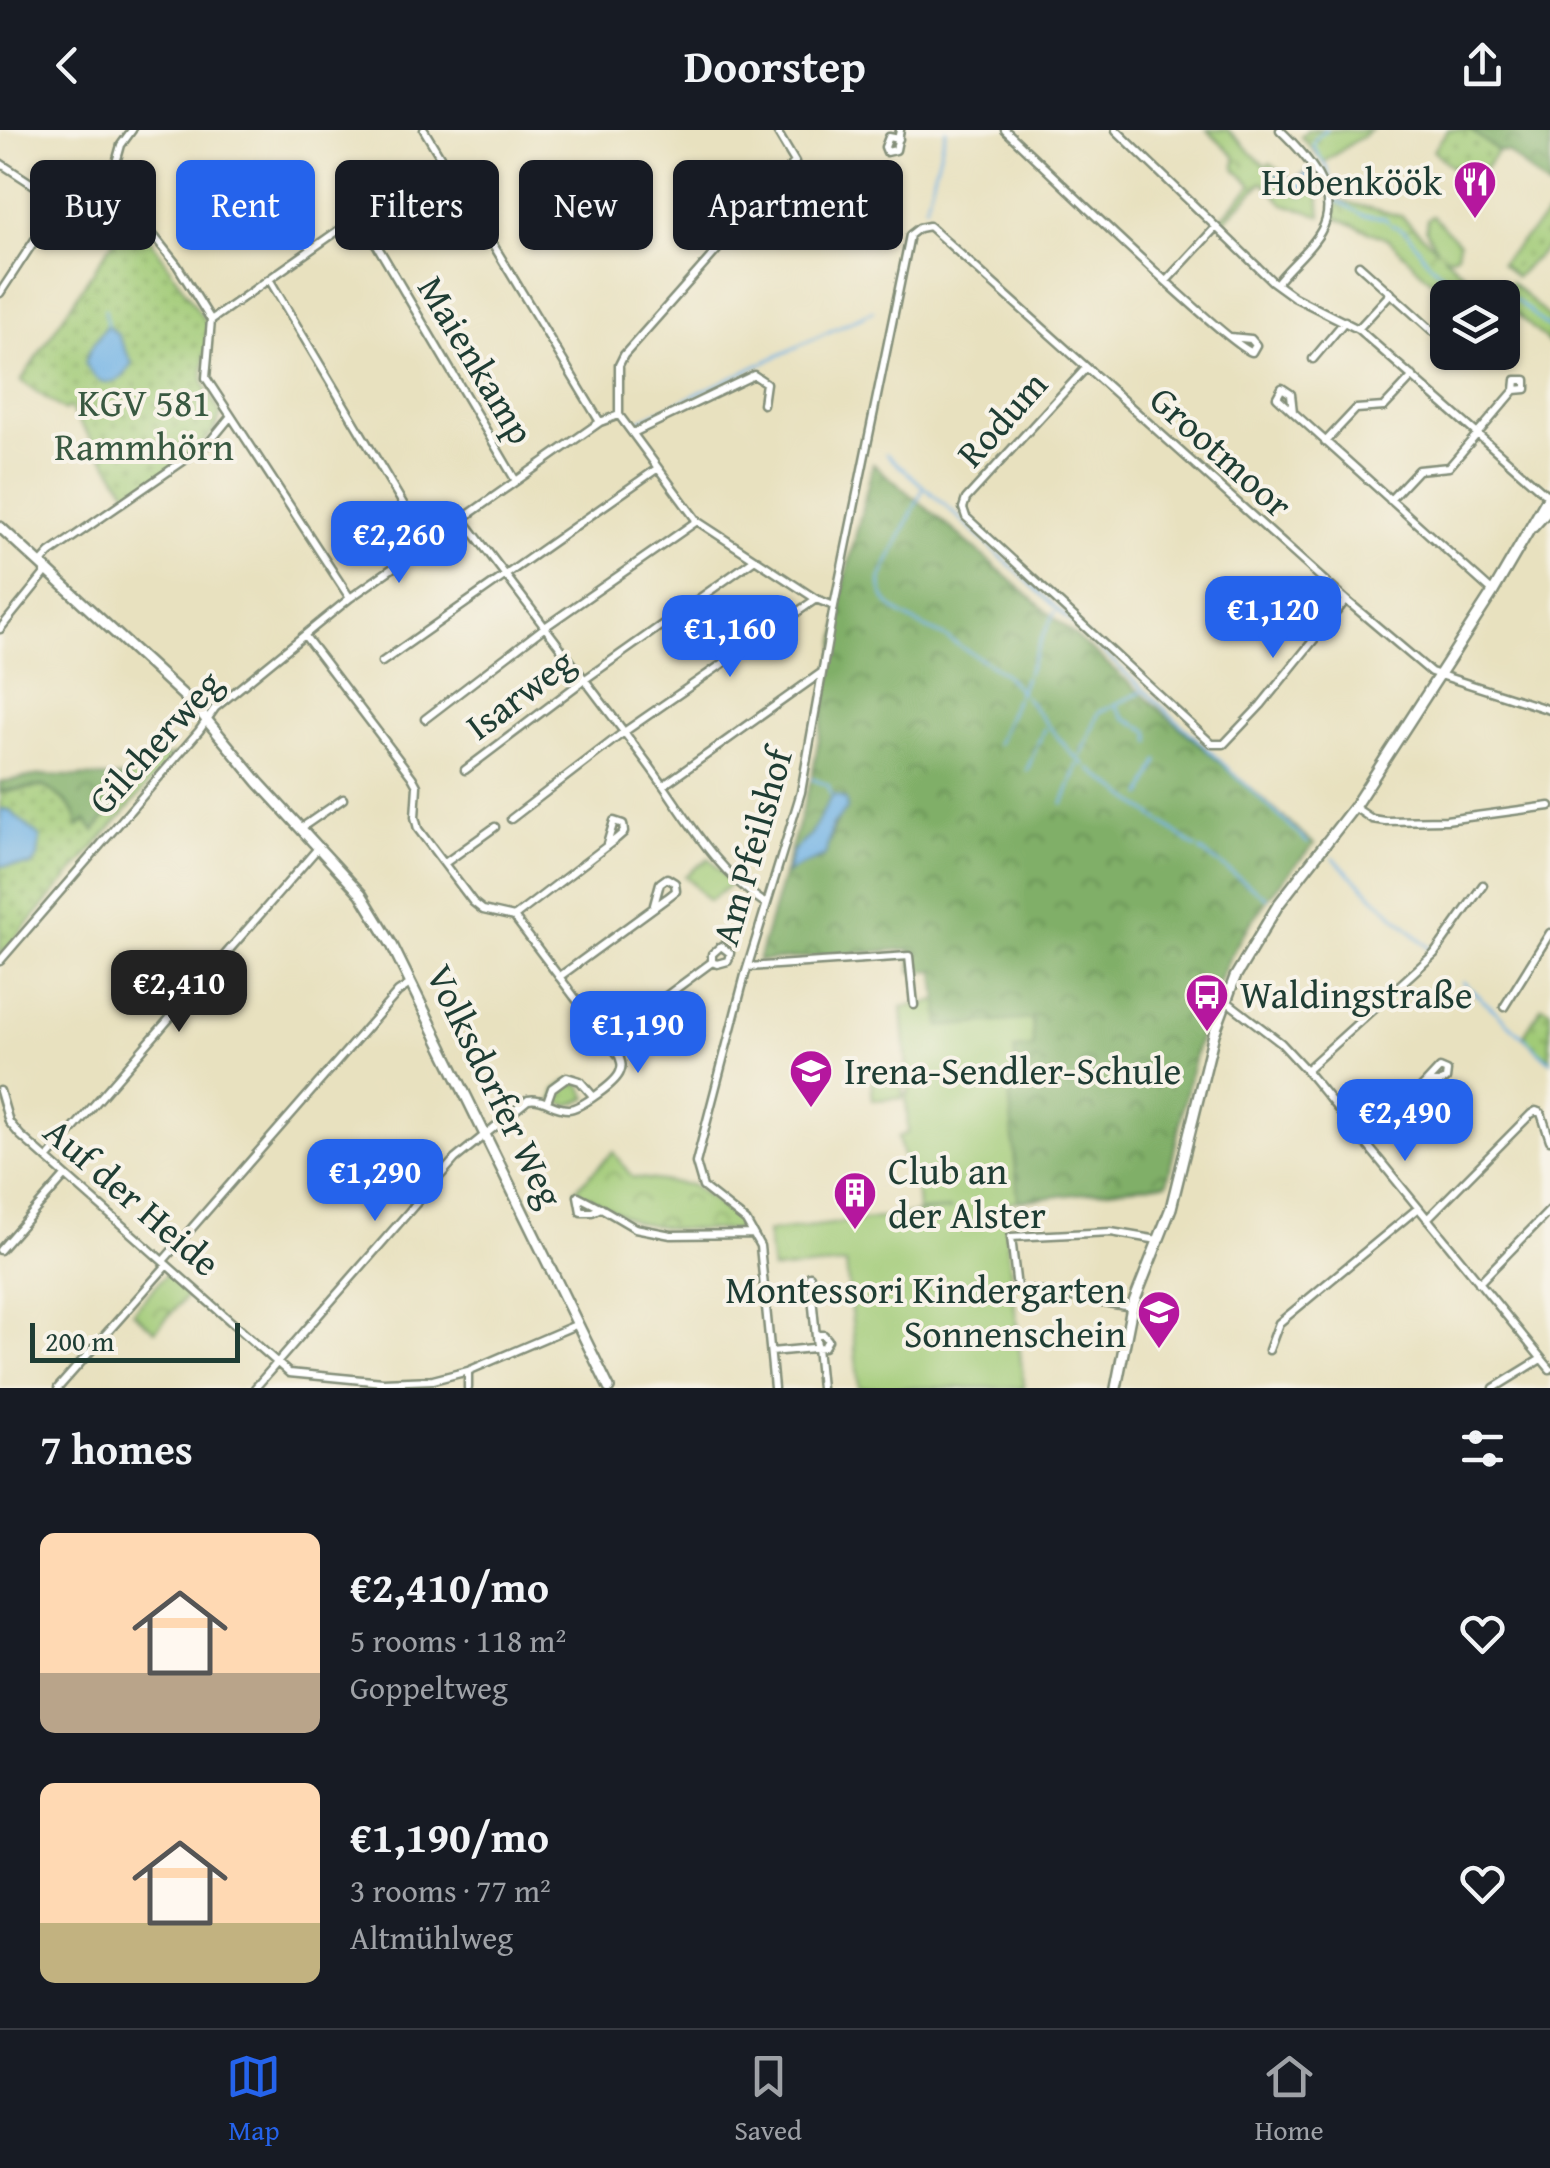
<!DOCTYPE html>
<html lang="en">
<head>
<meta charset="utf-8">
<style>
	body { margin:0; font-family:"Gentium Book Plus",serif; background:#20242c; color:#f1f3f6; height:100vh; display:flex; flex-direction:column; font-size:38px; white-space:nowrap }
	* { box-sizing:border-box; margin:0 }
	p { font-size:32px; color:#9ea1a6 }
	.icon { flex:none; width:55px; height:55px; fill:none; stroke:currentColor; stroke-width:2; stroke-linecap:round; stroke-linejoin:round }
	.map { position:relative; height:1258px; overflow:hidden }
	.side { display:flex; flex-direction:column; background:#171b24; flex:1 }
	.side>* { flex:none }
	.guide { position:absolute; left:30px; top:30px; width:1000px; height:90px; display:flex; gap:20px }
	.tools { position:absolute; left:1430px; top:150px; display:grid; gap:20px }
	.tools a { display:grid; place-items:center; width:90px; height:90px; border-radius:15px; background:#171b24; box-shadow:0 2px 8px #0004; font-size:50px }
	.scale { position:absolute; left:30px; bottom:25px; width:210px; box-sizing:border-box; padding-left:10px; border:5px solid #1f3d34; border-top:0; font-size:28px; line-height:35px; white-space:nowrap; color:#1f3d34; -webkit-text-stroke:8px #f7f3e8; paint-order:stroke }
	.price { position:absolute; translate:-50% -85px; padding:0 22px; border-radius:20px; background:#2563eb; color:#fff; font-size:32px; line-height:65px; filter:drop-shadow(0 2px 5px #0008) }
	.price::after { content:''; position:absolute; left:50%; top:60px; width:30px; height:22px; margin-left:-15px; background:inherit; clip-path:polygon(0 0,100% 0,50% 100%) }
	.price.selected { background:#222; color:#fff }
	ul { padding:0; list-style:none }
	li { display:flex; align-items:center; gap:30px; height:250px; padding:0 40px }
	li span { display:grid; place-items:center; flex:none; width:280px; height:200px; border-radius:15px; color:#555 }
	li>.icon { margin-inline-start:auto }
	span .icon { width:120px; height:120px; fill:#fffc; stroke-width:1 }
	li b { font-size:42px }
	h2 { display:flex; justify-content:space-between; align-items:center; height:120px; padding:0 40px; font-size:42px }
	.tag { padding:0 35px; border-radius:15px; background:#171b24; box-shadow:0 2px 8px #0004; font-size:35px; line-height:90px }
	.tag.selected { background:#2563eb; color:#fff }
	header { display:flex; justify-content:space-between; align-items:center; height:130px; padding:0 40px; background:#171b24; font-size:45px; font-weight:800 }
	.menu { display:flex; justify-content:space-around; align-items:center; height:140px; border-top:2px solid #363941; background:#171b24; font-size:28px; color:#9ea1a6 }
	.menu a { display:grid; justify-items:center; gap:5px }
	.menu .selected { color:#2563eb }
	.map>svg:first-child { display:block }
	.grass { fill:url(#grass-dots); stroke:#608456; stroke-width:2.5 }
	.forest { fill:url(#forest-crowns); stroke:#50764e; stroke-width:2.5; fill-rule:evenodd }
	.park { fill:url(#park-crowns); stroke:#608456; stroke-width:2.5 }
	.pitch { fill:#a1cb77; stroke:#608456; stroke-width:2.5 }
	.water { fill:#71b2e5; stroke:#48788c; stroke-width:2.5 }
	.lines { fill:none; stroke-linecap:round; stroke-linejoin:round }
	.stream { stroke:#71b2e5; stroke-width:2.5 }
	.street-casing { stroke:#848f7a; stroke-width:11 }
	.secondary-casing { stroke:#848f7a; stroke-width:14 }
	.street { stroke:#fff; stroke-width:6 }
	.secondary { stroke:#fff; stroke-width:9 }
	.labels { text-anchor:middle; stroke-width:8; stroke-linejoin:round; paint-order:stroke }
	.poi-label { font-size:38px; fill:#1f3d34; stroke:#f7f3e8; text-anchor:start }
	.street-label { font-size:38px; fill:#1f3d34; stroke:#f7f3e8 }
	.park-label { font-size:38px; fill:#395941; stroke:#f7f3e8 }
</style>
</head>
<body>
<header><svg class="icon" aria-label="back" viewBox="0 0 24 24"><path d="M15 5l-7 7 7 7"/></svg>Doorstep<svg class="icon" aria-label="share" viewBox="0 0 24 24"><path d="M12 15V3M7 8l5-5 5 5M5 13v7h14v-7"/></svg></header>
<div class="map">
<svg width="1550" height="1258" viewBox="0 0 1550 1258">
	<defs>
		<pattern id="grass-dots" width="8" height="8" patternUnits="userSpaceOnUse" patternTransform="scale(2.5)"><rect width="8" height="8" fill="#a1cb77"/><path d="M2 2h.1M6 6h.1" fill="none" stroke="#83a662" stroke-width="1.8" stroke-linecap="round"/></pattern>
		<pattern id="forest-crowns" width="20" height="18" patternUnits="userSpaceOnUse" patternTransform="scale(2.5)"><rect width="20" height="18" fill="#80af68"/><path d="M2 6a3 3 0 1 1 6 0M12 15a3 3 0 1 1 6 0" fill="none" stroke="#689056"/></pattern>
		<pattern id="park-crowns" width="20" height="18" patternUnits="userSpaceOnUse" patternTransform="scale(2.5)"><rect width="20" height="18" fill="#a1cb77"/><path d="M2 6a3 3 0 1 1 6 0M12 15a3 3 0 1 1 6 0" fill="none" stroke="#83a662"/></pattern>
	</defs>
	<rect width="100%" height="100%" fill="#f7f3e8"/>
	<filter id="ink" filterUnits="userSpaceOnUse"><feTurbulence type="fractalNoise" baseFrequency=".01" numOctaves="2"/><feDisplacementMap in="SourceGraphic" scale="20" xChannelSelector="R" yChannelSelector="G"/><feConvolveMatrix kernelMatrix="1 2 1 2 8 2 1 2 1" color-interpolation-filters="sRGB"/></filter>
	<filter id="wash" filterUnits="userSpaceOnUse"><feTurbulence type="fractalNoise" baseFrequency=".0048" numOctaves="4" result="noise"/><feDisplacementMap in="SourceGraphic" scale="40" xChannelSelector="R" yChannelSelector="G"/><feGaussianBlur stdDeviation="2.25" result="paint"/><feColorMatrix in="noise" values="0 0 0 0 0 0 0 0 0 0 0 0 0 0 0 0 0 1.4 0 .05"/><feComposite in="paint" operator="in"/></filter>
	<g filter="url(#wash)">
		<rect width="100%" height="100%" fill="#e8e1bf"/>
		<path class="grass" d="M 1448,0 L 1470,0 L 1498,21 L 1484,40 L 1466,50 L 1433,20 Z
			M 1550,82 L 1550,114 L 1516,147 L 1501,133 Z
			M 125,93 L 151,110 L 207,194 C 211,212 203,227 203,245 C 203,260 216,271 221,284 C 210,322 161,344 130,366 L 69,277 L 65,281 L 21,251 Z
			M 174,625 L 0,826 L 0,736 L 36,707 L 10,680 L 0,679 L 0,662 L 43,657 C 59,665 77,677 78,697 L 85,690 L 94,701 L 127,662 L 126,649 L 158,629 Z
			M 1542,876 L 1550,880 L 1550,931 L 1523,907 Z
			M 567,951 L 580,954 L 588,968 L 570,975 L 552,971 L 555,960 Z"/>
		<path class="forest" d="M 1470,0 L 1550,0 L 1550,60 L 1508,22 L 1498,21 Z
			M 873,334 L 959,405 L 1314,714 C 1281,751 1250,787 1228,831 C 1194,899 1184,980 1167,1053 L 1018,1071 L 1008,946 L 940,897 L 935,841 L 912,842 L 910,819 L 758,831 L 812,647 L 842,480 L 840,470 ZM 833,665 L 844,668 C 840,690 830,706 823,728 L 794,737 L 787,744 L 793,721 L 810,706 Z
			M 41,645 L 126,648 L 127,661 L 94,701 L 86,690 L 78,697 C 78,677 60,665 43,656 L 0,661 L 0,652 Z"/>
		<path class="park" d="M 1207,0 L 1228,0 L 1266,37 L 1270,33 L 1295,52 L 1309,39 L 1319,63 L 1321,86 L 1284,74 L 1263,52 L 1223,92 L 1220,89 L 1252,55 L 1235,39 L 1235,27 Z
			M 1308,0 L 1371,0 L 1324,32 L 1301,7 Z
			M 1337,70 L 1401,86 L 1437,119 L 1426,100 L 1428,89 L 1433,86 L 1459,113 L 1457,123 L 1451,127 L 1443,125 L 1489,167 L 1448,167 L 1389,110 L 1335,87 Z
			M 1511,152 L 1550,189 L 1550,214 L 1516,183 L 1503,184 L 1502,168 L 1491,167 Z
			M 709,728 L 731,754 L 709,771 L 685,746 Z
			M 613,1022 L 632,1047 L 691,1055 L 740,1090 L 737,1100 L 674,1099 L 636,1092 L 575,1060 Z
			M 167,1143 L 189,1163 L 155,1201 L 133,1182 Z"/>
		<path class="pitch" d="M 938,871 L 940,897 L 1032,889 L 1033,917 L 1014,919 L 1017,943 L 1008,946 L 1018,1071 L 1003,1073 L 1024,1258 L 859,1258 L 846,1134 L 772,1140 L 767,1102 L 952,1079 L 918,1081 L 916,1052 L 910,1053 L 898,1007 L 908,1003 L 906,964 L 909,963 L 902,877 Z
			M 901,945 L 903,968 L 873,970 L 871,947 Z"/>
		<path class="water" d="M 1308,41 L 1318,59 L 1301,66 L 1275,46 L 1278,42 L 1295,51 Z
			M 107,195 L 118,205 L 132,233 L 123,247 C 104,258 94,251 85,233 L 90,219 Z
			M 836,665 L 846,670 L 847,679 L 832,696 L 825,726 C 812,732 797,735 786,744 L 793,721 L 810,706 L 830,669 Z
			M 0,679 L 9,680 L 40,707 L 38,728 L 31,736 L 0,736 Z"/>
		<g class="lines">
			<path class="stream" d="M 1326,0 L 1316,8 L 1313,16 L 1327,38 L 1336,70 L 1363,85 L 1385,88 L 1388,92
				M 926,76 L 946,0
				M 1391,95 C 1411,100 1414,114 1425,128 C 1437,143 1456,150 1466,168
				M 1502,171 L 1515,169 L 1550,199
				M 105,179 L 107,195
				M 635,293 L 873,181
				M 886,324 L 953,382 L 1308,713
				M 923,359 L 881,448 C 876,481 922,495 945,507
				M 947,508 L 1002,542 L 1021,562
				M 1040,512 L 1055,482
				M 1027,543 L 1040,513
				M 1018,565 L 1025,547
				M 1024,566 L 1071,623 L 1085,635
				M 1114,575 L 1142,562
				M 1115,575 L 1124,588 L 1149,601 L 1151,612
				M 997,614 L 1016,568
				M 1081,626 L 1099,582 L 1111,576
				M 1090,639 L 1196,718
				M 1027,640 L 1044,599
				M 812,649 L 828,655 L 832,666
				M 1143,666 L 1158,631
				M 1063,674 L 1078,635
				M 1200,720 L 1267,768
				M 1333,728 L 1431,820
				M 1463,852 L 1550,931"/>
		</g>
	</g>
	<g filter="url(#ink)">
		<g class="lines">
			<g class="street-casing">
				<path id="street" d="M 424,0 L 600,292
					M 776,0 L 795,32 L 624,225 L 619,235 L 619,285 L 697,391 L 816,469 L 834,476
					M 1005,0 C 1036,29 1232,219 1252,222 L 1256,215 L 1251,209 L 1230,207
					M 1116,0 L 1272,151 L 1294,167 L 1358,199 L 1550,368
					M 899,9 L 889,7 L 885,17 L 887,22 L 896,20 L 900,0
					M 0,33 L 80,85 L 134,91 L 154,106 L 177,135 L 211,190 L 206,248 L 231,286 L 208,314 L 50,423 L 41,433
					M 250,45 L 260,48 L 311,118
					M 250,45 L 250,56 L 268,62
					M 359,85 L 516,351
					M 101,86 L 121,15 L 132,0
					M 1359,135 L 1446,213
					M 269,149 L 427,414
					M 1167,150 L 1216,97
					M 1276,154 C 1289,136 1310,121 1321,101 C 1343,64 1304,23 1280,0
					M 0,163 L 59,73
					M 211,190 L 441,28
					M 1358,199 L 1391,163
					M 1313,229 L 1345,191
					M 1086,238 L 966,369 L 963,378 L 966,387 L 1212,614 L 1224,614 L 1261,575 L 1346,470
					M 1293,282 L 1277,267 L 1282,258 L 1291,264 L 1293,282 L 1493,462
					M 231,286 L 350,468
					M 633,303 L 754,245 L 766,253 L 763,274
					M 1325,312 L 1356,279 L 1384,277 L 1413,246
					M 1390,370 L 1418,340 L 1449,337 L 1515,260 L 1526,259 L 1526,250 L 1516,250 L 1515,260
					M 463,389 C 525,471 587,552 648,634 C 685,684 713,739 766,774
					M 0,499 L 47,441
					M 382,532 L 658,338
					M 425,589 L 545,497 L 697,391
					M 465,640 L 584,550 L 755,429
					M 664,655 L 821,543
					M 1354,677 L 1372,689 L 1385,691 L 1446,690 L 1550,676
					M 511,689 L 624,602 L 816,469
					M 301,698 L 343,669
					M 445,733 L 495,697
					M 514,787 L 616,709 L 624,702 L 623,694 L 614,691 L 607,714
					M 0,831 L 199,601 L 215,578 L 350,468 L 600,292 L 619,285
					M 748,837 L 909,826 L 914,875
					M 559,847 L 667,768 L 676,761 L 675,753 L 667,748 L 660,753 L 654,775
					M 1225,870 L 1281,913 L 1306,940 L 1550,1239
					M 1504,877 L 1550,803
					M 607,910 L 712,832 L 712,824 L 721,816 L 730,823 L 728,831 L 717,834 L 712,832
					M 1306,940 L 1434,824 L 1483,755
					M 0,961 L 9,992 L 20,1005 L 289,1243 L 383,1252 L 433,1250 L 468,1241 L 578,1194
					M 547,972 L 552,958 L 567,947 L 580,951 L 593,966
					M 1366,1014 L 1426,953 L 1440,938 L 1447,941 L 1446,949 L 1439,953 L 1426,953
					M 47,1029 L 318,718
					M 601,1078 L 578,1066 L 581,1082 L 592,1082 L 601,1078 L 635,1098 L 671,1105 L 753,1104
					M 1427,1089 L 1531,984 L 1536,981 L 1541,983 L 1550,1010
					M 0,1120 L 65,1046
					M 163,1131 L 398,862 L 410,854
					M 810,1146 L 821,1258
					M 1479,1153 L 1550,1080
					M 1132,1177 L 1017,1158 L 1011,1107 L 1111,1102 L 1158,1110
					M 1269,1220 L 1279,1193 L 1418,1078
					M 771,1222 L 824,1217 L 828,1210 L 824,1205 L 816,1205
					M 58,1258 L 167,1135
					M 255,1258 L 455,1029 L 528,970 C 543,967 553,979 568,979 C 580,979 616,953 620,942 C 623,935 621,932 619,926 L 514,787 L 483,780 L 473,772 L 418,699 L 415,687 L 417,656 L 412,647 L 305,506
					M 468,1258 L 468,1241
					M 774,1258 L 760,1116 L 746,1091 L 703,1057 L 696,1033 L 745,845 L 801,662 L 834,476 L 910,105 L 919,98 L 929,96 L 1346,470 L 1431,542 L 1550,580
					M 1494,1258 L 1541,1229"/>
			</g>
			<g class="secondary-casing">
				<path id="secondary" d="M 0,397 L 196,577 L 258,652 L 361,764 L 392,815 L 609,1258
					M 1533,397 L 1550,378
					M 1116,1258 L 1132,1177 L 1171,1078 L 1214,904 L 1235,847 L 1278,775 L 1354,677 L 1493,462 L 1550,364"/>
			</g>
			<use href="#street" class="street"/>
			<use href="#secondary" class="secondary"/>
		</g>
	</g>
	<defs>
		<g id="restaurant-pin" transform="scale(2.25)"><path d="M0 17L-7.5 6A9.5 9.5 0 1 1 7.5 6Z" fill="#b5179e" stroke="#f7f3e8"/><path d="M-5-6h1v4h1v-4h1v4h1v-4h1v5L-1.5 .5V6h-2V.5L-5-1ZM5-6V6H3V1.5H1.5Q1.5-4 5-6Z" fill="#fff"/></g>
		<g id="bus-pin" transform="scale(2.25)"><path d="M0 17L-7.5 6A9.5 9.5 0 1 1 7.5 6Z" fill="#b5179e" stroke="#f7f3e8"/><path d="M-5-6H5V4H4V6H2V4H-2V6H-4V4H-5ZM-3.5-4V0h7V-4ZM-3.5 1.2v1.5H-2V1.2ZM2 1.2v1.5H3.5V1.2Z" fill="#fff"/></g>
		<g id="school-pin" transform="scale(2.25)"><path d="M0 17L-7.5 6A9.5 9.5 0 1 1 7.5 6Z" fill="#b5179e" stroke="#f7f3e8"/><path d="M0-5L7-2L0 1L-7-2ZM-4 1L0 2.5L4 1V4Q0 6-4 4Z" fill="#fff"/></g>
		<g id="building-pin" transform="scale(2.25)"><path d="M0 17L-7.5 6A9.5 9.5 0 1 1 7.5 6Z" fill="#b5179e" stroke="#f7f3e8"/><path d="M-4-6H4V6H1V3H-1V6H-4ZM-2.5-4.3h1.7v1.8h-1.7ZM.8-4.3h1.7v1.8H.8ZM-2.5-1h1.7V.8h-1.7ZM.8-1h1.7V.8H.8Z" fill="#fff"/></g>
	</defs>
	<g fill-rule="evenodd">
		<use href="#restaurant-pin" x="1475" y="52"/>
		<use href="#bus-pin" x="1207" y="865"/>
		<use href="#school-pin" x="811" y="941"/>
		<use href="#building-pin" x="855" y="1063"/>
		<use href="#school-pin" x="1159" y="1182"/>
	</g>
	<g class="labels">
		<g class="poi-label">
			<text x="1442" y="65" text-anchor="end">Hobenköök</text>
			<text x="1240" y="878">Waldingstraße</text>
			<text x="844" y="954">Irena-Sendler-Schule</text>
			<text x="888" y="1054">Club an<tspan x="888" dy="44">der Alster</tspan></text>
			<text x="1126" y="1173" text-anchor="end">Montessori Kindergarten<tspan x="1126" dy="44">Sonnenschein</tspan></text>
		</g>
		<g class="street-label">
			<text transform="translate(476 230) rotate(59)" y="13">Maienkamp</text>
			<text transform="translate(1002 289) rotate(-48)" y="13">Rodum</text>
			<text transform="translate(1221 322) rotate(42)" y="13">Grootmoor</text>
			<text transform="translate(520 564) rotate(-37)" y="13">Isarweg</text>
			<text transform="translate(155 612) rotate(-48)" y="13">Gilcherweg</text>
			<text transform="translate(752 717) rotate(-74)" y="13">Am Pfeilshof</text>
			<text transform="translate(495 956) rotate(64)" y="13">Volksdorfer Weg</text>
			<text transform="translate(132 1067) rotate(41)" y="13">Auf der Heide</text>
		</g>
		<g class="park-label">
			<text x="144" y="286">KGV 581<tspan x="144" dy="44">Rammhörn</tspan></text>
		</g>
	</g>
</svg>
<div class="tools">
<a><svg class="icon" aria-label="layers" viewBox="0 0 24 24"><path d="M12 4l9 5-9 5-9-5zM3 14l9 5 9-5"/></svg></a>
</div>
<div class="scale">200 m</div>
<b class="price" style="left:399px;top:456px">€2,260</b>
<b class="price" style="left:1273px;top:531px">€1,120</b>
<b class="price" style="left:730px;top:550px">€1,160</b>
<b class="price selected" style="left:179px;top:905px">€2,410</b>
<b class="price" style="left:638px;top:946px">€1,190</b>
<b class="price" style="left:1405px;top:1034px">€2,490</b>
<b class="price" style="left:375px;top:1094px">€1,290</b>
<div class="guide">
<a class="tag">Buy</a>
<a class="tag selected">Rent</a>
<a class="tag">Filters</a>
<a class="tag">New</a>
<a class="tag">Apartment</a>
</div>
</div>
<section class="side">
<h2>7 homes<svg class="icon" aria-label="filters" viewBox="0 0 24 24"><path d="M4 7h16M4 17h16"/><circle cx="9" cy="7" r="2"/><circle cx="15" cy="17" r="2"/></svg></h2>
<ul>
<li><span style="background:linear-gradient(#ffd9b3 70%,#b9a48a 0)"><svg class="icon" aria-label="home" viewBox="0 0 24 24"><path d="M3 11l9-7 9 7M6 9v11h12V9"/></svg></span><div><b>€2,410/mo</b><p>5 rooms · 118 m²</p><p>Goppeltweg</p></div><svg class="icon" aria-label="heart" viewBox="0 0 24 24"><path d="M12 20l-8-8c-3-5 5-10 8-4 3-6 11-1 8 4z"/></svg></li>
<li><span style="background:linear-gradient(#ffd9b3 70%,#c2b280 0)"><svg class="icon" aria-label="home" viewBox="0 0 24 24"><path d="M3 11l9-7 9 7M6 9v11h12V9"/></svg></span><div><b>€1,190/mo</b><p>3 rooms · 77 m²</p><p>Altmühlweg</p></div><svg class="icon" aria-label="heart" viewBox="0 0 24 24"><path d="M12 20l-8-8c-3-5 5-10 8-4 3-6 11-1 8 4z"/></svg></li>
</ul>
</section>
<nav class="menu">
<a class="selected"><svg class="icon" aria-label="map" viewBox="0 0 24 24"><path d="M3 6l6-2 6 2 6-2v14l-6 2-6-2-6 2zM9 4v14M15 6v14"/></svg>Map</a>
<a><svg class="icon" aria-label="saved" viewBox="0 0 24 24"><path d="M7 4h10v16l-5-4-5 4z"/></svg>Saved</a>
<a><svg class="icon" aria-label="home" viewBox="0 0 24 24"><path d="M3 11l9-7 9 7M6 9v11h12V9"/></svg>Home</a>
</nav>
</body>
</html>
